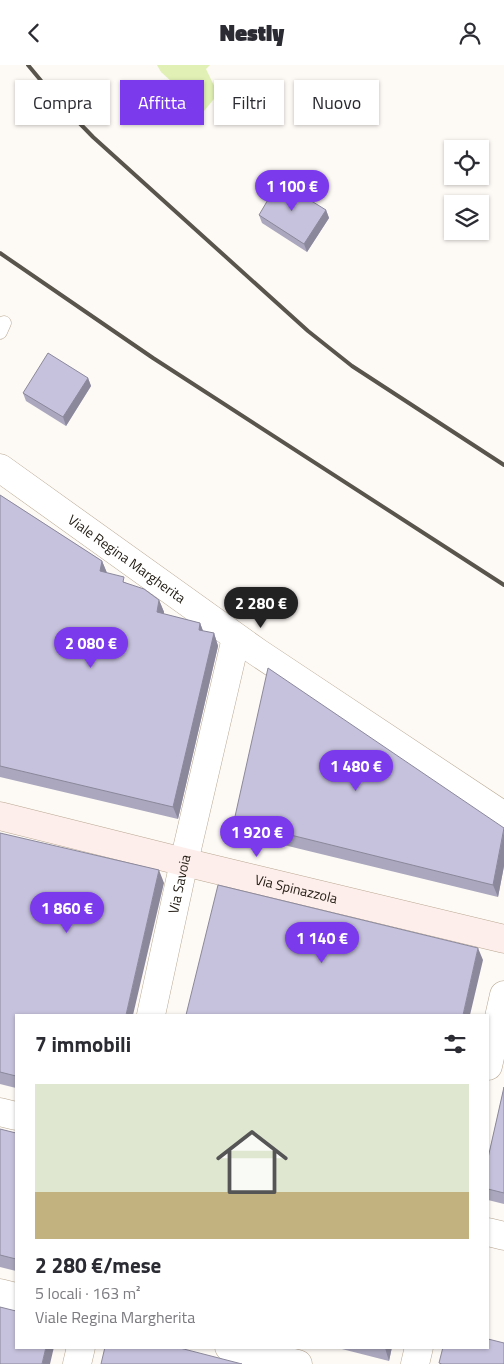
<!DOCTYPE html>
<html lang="it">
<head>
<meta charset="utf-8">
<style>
	body { margin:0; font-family:"Titillium Web",sans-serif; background:#f7f7f7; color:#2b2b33; height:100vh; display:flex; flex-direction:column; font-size:19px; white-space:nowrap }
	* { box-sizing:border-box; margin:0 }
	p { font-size:16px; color:#7c7c81 }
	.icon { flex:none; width:28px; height:28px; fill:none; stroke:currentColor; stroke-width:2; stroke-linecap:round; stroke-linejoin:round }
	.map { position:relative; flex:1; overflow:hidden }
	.sheet { position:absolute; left:15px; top:949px; width:474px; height:335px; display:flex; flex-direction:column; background:#fff; border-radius:0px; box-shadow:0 1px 4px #0004 }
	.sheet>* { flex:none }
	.hud { position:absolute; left:15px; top:15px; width:475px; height:45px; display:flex; gap:10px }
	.fabs { position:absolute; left:444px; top:75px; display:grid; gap:10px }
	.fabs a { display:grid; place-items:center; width:45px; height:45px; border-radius:0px; background:#fff; box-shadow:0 1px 4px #0004; font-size:25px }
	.price { position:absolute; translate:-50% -42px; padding:0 11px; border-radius:18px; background:#7c3aed; color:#fff; font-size:16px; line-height:32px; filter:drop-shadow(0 1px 2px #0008) }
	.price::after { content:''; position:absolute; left:50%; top:30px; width:15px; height:11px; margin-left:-8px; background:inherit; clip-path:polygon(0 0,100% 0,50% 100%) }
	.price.current { background:#222; color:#fff }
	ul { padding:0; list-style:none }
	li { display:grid; align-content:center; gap:10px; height:265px; padding:0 20px }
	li+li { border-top:1px solid #e1e1e2 }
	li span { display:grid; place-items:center; height:155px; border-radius:0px; color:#555 }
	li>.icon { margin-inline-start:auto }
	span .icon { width:90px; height:90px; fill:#fffc; stroke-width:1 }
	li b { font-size:21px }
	h2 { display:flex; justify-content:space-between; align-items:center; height:60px; padding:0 20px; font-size:21px }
	.chip { padding:0 18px; border-radius:0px; background:#fff; box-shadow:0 1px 4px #0004; font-size:18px; line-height:45px }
	.chip.current { background:#7c3aed; color:#fff }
	header { display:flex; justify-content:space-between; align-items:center; height:65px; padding:0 20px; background:#fff; font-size:22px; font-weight:800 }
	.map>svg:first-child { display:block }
	.green { fill:#e1f0b4 }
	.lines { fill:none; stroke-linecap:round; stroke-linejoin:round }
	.lane-casing { stroke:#b8a891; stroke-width:15 }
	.street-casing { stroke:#b8a891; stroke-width:29 }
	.secondary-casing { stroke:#b8a891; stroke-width:29 }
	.lane { stroke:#fff; stroke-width:14 }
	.street { stroke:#fff; stroke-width:28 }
	.secondary { stroke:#feeeeb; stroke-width:28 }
	.rail { stroke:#59544c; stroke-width:4 }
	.wall { fill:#aaa7be }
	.shaded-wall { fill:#8b889b }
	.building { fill:#c6c2dd; stroke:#8b889b }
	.labels { text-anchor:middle; stroke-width:5; stroke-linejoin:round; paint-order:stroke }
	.street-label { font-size:14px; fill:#1f1910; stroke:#fdf9f5 }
</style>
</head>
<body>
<header><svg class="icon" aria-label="back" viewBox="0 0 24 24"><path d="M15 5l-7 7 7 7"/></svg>Nestly<svg class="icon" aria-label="person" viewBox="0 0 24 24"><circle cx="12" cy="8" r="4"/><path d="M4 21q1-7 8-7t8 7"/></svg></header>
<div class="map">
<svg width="504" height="1299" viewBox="0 0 504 1299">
	<rect width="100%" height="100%" fill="#fdf9f5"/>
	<path class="green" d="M 157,0 L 210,0 L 206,4 L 218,29 L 204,46 L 161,7 Z"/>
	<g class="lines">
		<g class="lane-casing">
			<path id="lane" d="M 0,267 L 4,258"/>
		</g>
		<g class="street-casing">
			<g id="street">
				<path id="s1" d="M 0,403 L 257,587 L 504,751"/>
				<path id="s2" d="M 151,950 L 184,797 L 236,573"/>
				<path d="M 488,1001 L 504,930"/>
				<path d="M 0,1047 L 16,1051"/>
				<path d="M 488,1167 L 504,1171"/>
				<path d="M 0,1228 L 16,1232"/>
				<path d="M 229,1282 L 298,1299"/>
				<path d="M 77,1299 L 81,1282"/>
				<path d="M 415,1299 L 419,1282"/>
			</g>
		</g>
		<g class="secondary-casing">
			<g id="secondary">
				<path id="s3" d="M 0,751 L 184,797 L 504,874"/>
			</g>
		</g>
		<use href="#lane" class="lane"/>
		<use href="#street" class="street"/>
		<use href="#secondary" class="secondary"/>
		<path class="rail" d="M 28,0 L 57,35 L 93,72 L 308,266 L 352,301 L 504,400
			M 0,188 L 153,293 L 504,520"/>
	</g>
	<path class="wall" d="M 326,145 L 329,153 L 307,187 L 262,158 L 259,150 Z
		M 88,313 L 91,321 L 66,361 L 26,336 L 23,328 Z
		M 0,430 L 102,496 L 107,508 L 159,535 L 164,547 L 164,549 L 200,558 L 203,566 L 214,568 L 218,581 L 178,754 L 0,712 Z
		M 234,756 L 504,763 L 504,801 L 498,832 L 239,769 Z
		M 0,768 L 164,818 L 16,950 L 16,1023 L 0,1019 Z
		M 504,1022 L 504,1139 L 488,1135 L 488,1093 Z
		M 0,1064 L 16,1068 L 16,1206 L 0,1202 Z
		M 334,1282 L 392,1282 L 389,1296 Z"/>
	<path class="shaded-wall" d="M 326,145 L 329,153 L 307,187 L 304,179 Z
		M 88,313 L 91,321 L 66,361 L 63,352 Z
		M 102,496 L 107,508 L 100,506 Z
		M 159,535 L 164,547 L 161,560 L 157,547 Z
		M 200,558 L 205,571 L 199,565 Z
		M 214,568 L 218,581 L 178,754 L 173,742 Z
		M 504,766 L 504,801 L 498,832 L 493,820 Z
		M 159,805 L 164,818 L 133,950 L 126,950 Z
		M 478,883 L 483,895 L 470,950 L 463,950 Z
		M 46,1282 L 54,1282 L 50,1299 L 42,1299 Z
		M 385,1282 L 392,1282 L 389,1296 L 385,1283 Z"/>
	<path class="building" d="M 279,116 L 326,145 L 304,179 L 259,150 Z
		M 48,288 L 88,313 L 63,352 L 23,328 Z
		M 0,430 L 102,496 L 100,506 L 124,512 L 123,517 L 144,524 L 159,535 L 157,547 L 200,558 L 199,565 L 214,568 L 173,742 L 0,701 Z
		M 268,603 L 504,763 L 493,820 L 234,756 Z
		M 0,768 L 159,805 L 126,950 L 16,950 L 16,1011 L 0,1007 Z
		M 218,820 L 478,883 L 463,950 L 186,950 Z
		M 504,1022 L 504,1128 L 488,1124 L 488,1093 Z
		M 0,1064 L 16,1068 L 16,1194 L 0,1190 Z
		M 0,1242 L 16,1246 L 16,1282 L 46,1282 L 42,1299 L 0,1299 Z
		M 488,1274 L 504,1278 L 504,1299 L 442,1299 L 439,1298 L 443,1282 L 488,1282 Z
		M 105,1282 L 176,1282 L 242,1299 L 101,1299 Z"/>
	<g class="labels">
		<g class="street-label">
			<text dy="5" stroke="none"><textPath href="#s1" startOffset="156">Viale Regina Margherita</textPath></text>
			<text dy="5" stroke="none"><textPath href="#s2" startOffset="134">Via Savoia</textPath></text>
			<text dy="5" stroke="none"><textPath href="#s3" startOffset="305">Via Spinazzola</textPath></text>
		</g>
	</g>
</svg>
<div class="fabs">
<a><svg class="icon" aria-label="locate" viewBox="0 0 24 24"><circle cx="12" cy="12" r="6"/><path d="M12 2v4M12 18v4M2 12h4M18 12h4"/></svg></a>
<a><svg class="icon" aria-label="layers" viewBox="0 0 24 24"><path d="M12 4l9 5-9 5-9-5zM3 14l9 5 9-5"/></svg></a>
</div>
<b class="price" style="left:292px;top:147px">1 100 €</b>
<b class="price current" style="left:261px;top:564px">2 280 €</b>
<b class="price" style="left:91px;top:604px">2 080 €</b>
<b class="price" style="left:356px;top:727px">1 480 €</b>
<b class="price" style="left:257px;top:793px">1 920 €</b>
<b class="price" style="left:67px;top:869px">1 860 €</b>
<b class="price" style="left:322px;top:899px">1 140 €</b>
<div class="hud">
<a class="chip">Compra</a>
<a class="chip current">Affitta</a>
<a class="chip">Filtri</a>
<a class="chip">Nuovo</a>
</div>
<section class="sheet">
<h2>7 immobili<svg class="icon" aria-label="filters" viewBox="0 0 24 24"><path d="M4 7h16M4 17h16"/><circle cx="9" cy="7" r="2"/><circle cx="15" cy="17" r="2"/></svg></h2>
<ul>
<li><span style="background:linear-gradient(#dfe7d0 70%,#c2b280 0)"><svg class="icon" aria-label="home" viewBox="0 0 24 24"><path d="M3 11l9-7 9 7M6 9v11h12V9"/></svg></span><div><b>2 280 €/mese</b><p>5 locali · 163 m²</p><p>Viale Regina Margherita</p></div></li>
</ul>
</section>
</div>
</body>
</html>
